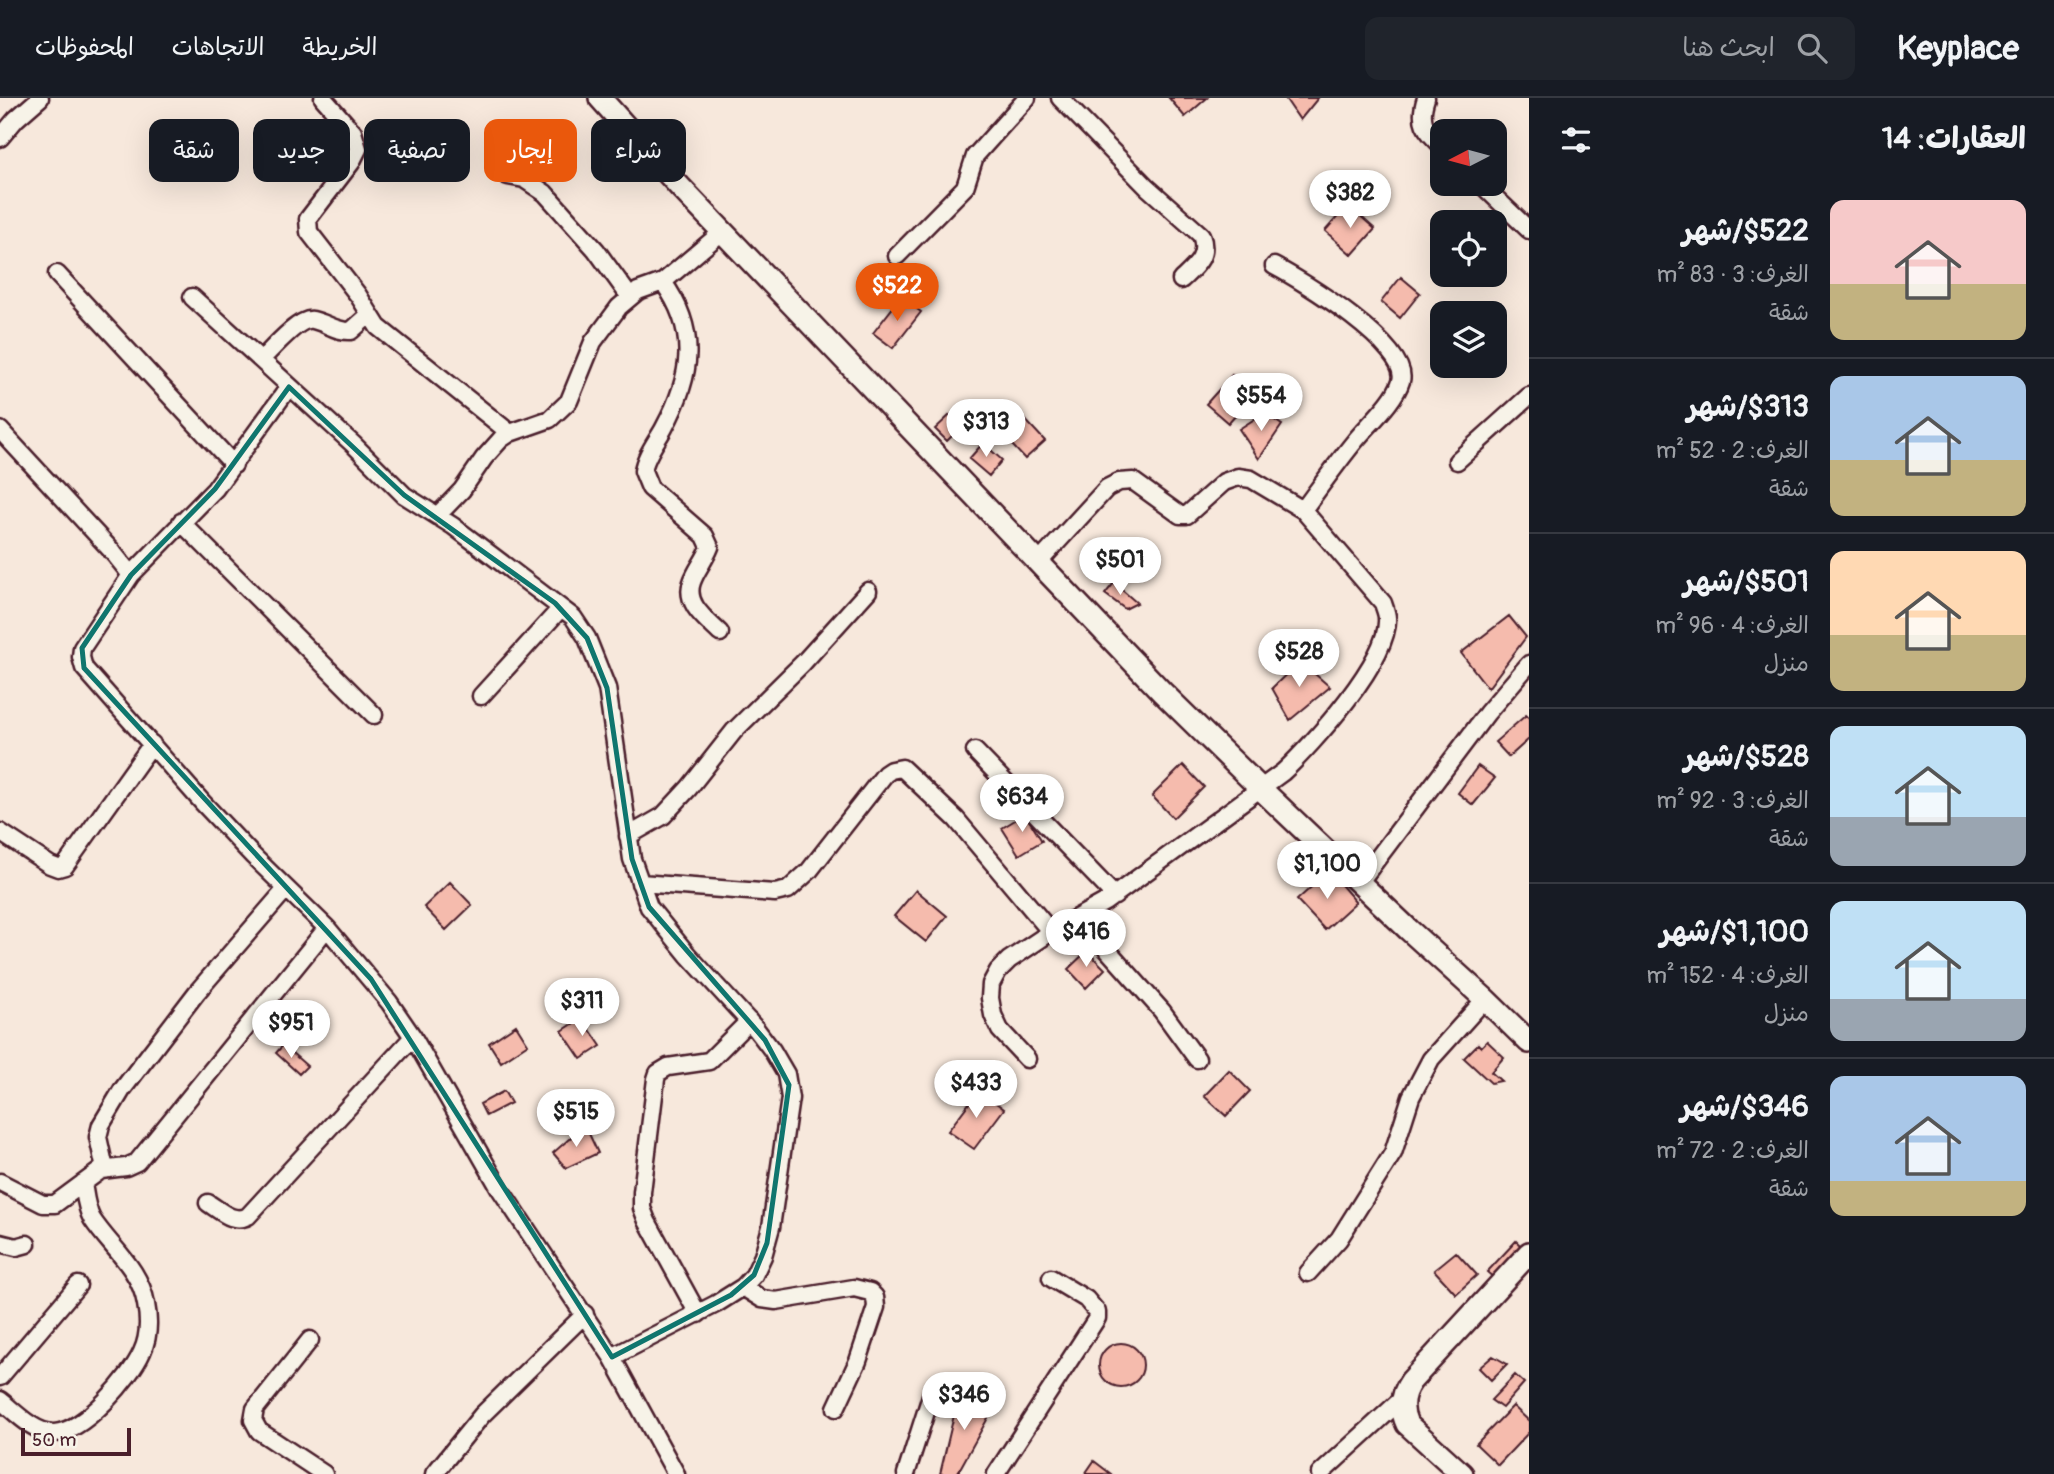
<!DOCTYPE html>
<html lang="ar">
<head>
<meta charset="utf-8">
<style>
	body { margin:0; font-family:Pangolin,"Playpen Sans Arabic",sans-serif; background:#20242c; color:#f1f3f6; direction:rtl; height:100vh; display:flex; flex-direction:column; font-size:26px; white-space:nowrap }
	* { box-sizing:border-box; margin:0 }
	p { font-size:23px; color:#9ea1a6 }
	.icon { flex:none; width:38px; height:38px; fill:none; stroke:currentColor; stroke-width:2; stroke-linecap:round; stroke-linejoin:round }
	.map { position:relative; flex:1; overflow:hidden; direction:ltr }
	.side { display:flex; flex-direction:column; background:#171b24; width:525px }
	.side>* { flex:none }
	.top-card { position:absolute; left:21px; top:21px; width:665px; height:63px; direction:rtl; display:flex; gap:14px }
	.needle { width:46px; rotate:264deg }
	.controls { position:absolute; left:1430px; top:21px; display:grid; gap:14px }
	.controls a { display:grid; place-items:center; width:77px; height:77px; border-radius:14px; background:#171b24; box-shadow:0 7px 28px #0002; font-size:35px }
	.scale { position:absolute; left:21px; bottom:18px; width:110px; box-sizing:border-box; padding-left:7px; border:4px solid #4a1f2b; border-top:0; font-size:19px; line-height:24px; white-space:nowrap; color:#4a1f2b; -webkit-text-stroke:5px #f7f3e8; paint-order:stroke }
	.price { position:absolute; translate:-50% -60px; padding:0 16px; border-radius:24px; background:#fff; color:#222; font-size:23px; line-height:46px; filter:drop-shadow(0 2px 4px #0008) }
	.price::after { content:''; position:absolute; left:50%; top:42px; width:21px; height:16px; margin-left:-10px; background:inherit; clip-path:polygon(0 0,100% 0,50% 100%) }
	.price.selected { background:#ea580c; color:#fff }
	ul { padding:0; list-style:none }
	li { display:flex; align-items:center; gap:21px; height:175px; padding:0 28px }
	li+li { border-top:2px solid #363941 }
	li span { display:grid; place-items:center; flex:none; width:196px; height:140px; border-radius:14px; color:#555 }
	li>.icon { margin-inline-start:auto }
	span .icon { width:84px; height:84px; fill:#fffc; stroke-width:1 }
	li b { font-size:30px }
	h2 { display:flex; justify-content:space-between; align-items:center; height:84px; padding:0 28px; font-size:30px }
	.chip { padding:0 24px; border-radius:14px; background:#171b24; box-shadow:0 7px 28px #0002; font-size:24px; line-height:63px }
	.chip.selected { background:#ea580c; color:#fff }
	header { display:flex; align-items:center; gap:42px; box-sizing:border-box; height:98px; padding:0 35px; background:#171b24; border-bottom:2px solid #363941 }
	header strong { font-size:33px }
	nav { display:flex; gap:38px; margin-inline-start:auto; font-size:24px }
	.search { width:490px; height:63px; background:#20242c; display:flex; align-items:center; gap:18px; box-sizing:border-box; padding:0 24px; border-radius:14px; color:#9ea1a6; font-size:26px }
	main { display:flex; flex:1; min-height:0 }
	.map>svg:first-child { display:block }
	.building { fill:#f5bbad; stroke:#4a1f2b; stroke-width:2 }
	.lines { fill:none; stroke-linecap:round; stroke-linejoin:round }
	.street-casing { stroke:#4a1f2b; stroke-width:21 }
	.secondary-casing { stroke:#4a1f2b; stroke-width:26 }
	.street { stroke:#f7f3e8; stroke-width:16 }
	.secondary { stroke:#f7f3e8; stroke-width:21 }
	.marked { fill:none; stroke:#0f766e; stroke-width:5; stroke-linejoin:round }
</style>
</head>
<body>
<header>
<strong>Keyplace</strong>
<div class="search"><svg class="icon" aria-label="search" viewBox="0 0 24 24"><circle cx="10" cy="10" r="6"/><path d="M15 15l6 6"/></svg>ابحث هنا</div>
<nav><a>الخريطة</a><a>الاتجاهات</a><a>المحفوظات</a></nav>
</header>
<main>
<section class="side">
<h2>العقارات: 14<svg class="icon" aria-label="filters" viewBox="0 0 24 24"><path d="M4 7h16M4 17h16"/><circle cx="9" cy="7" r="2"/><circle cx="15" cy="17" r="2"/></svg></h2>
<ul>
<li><span style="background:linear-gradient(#f6c9c9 60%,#c2b280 0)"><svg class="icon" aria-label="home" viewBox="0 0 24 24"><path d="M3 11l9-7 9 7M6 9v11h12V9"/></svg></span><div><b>$522/شهر</b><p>الغرف: 3 · 83 m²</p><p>شقة</p></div></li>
<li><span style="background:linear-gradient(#a9c7e8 60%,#c2b280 0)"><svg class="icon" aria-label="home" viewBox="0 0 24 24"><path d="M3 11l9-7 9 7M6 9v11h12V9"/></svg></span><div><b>$313/شهر</b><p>الغرف: 2 · 52 m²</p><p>شقة</p></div></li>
<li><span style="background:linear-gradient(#ffd9b3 60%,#c2b280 0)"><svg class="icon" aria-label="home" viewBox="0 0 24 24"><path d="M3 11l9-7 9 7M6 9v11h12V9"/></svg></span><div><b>$501/شهر</b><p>الغرف: 4 · 96 m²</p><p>منزل</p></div></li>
<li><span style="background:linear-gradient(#bfe0f5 65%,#9aa5b1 0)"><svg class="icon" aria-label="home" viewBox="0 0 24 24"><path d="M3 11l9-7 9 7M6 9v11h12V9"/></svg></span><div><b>$528/شهر</b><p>الغرف: 3 · 92 m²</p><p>شقة</p></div></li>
<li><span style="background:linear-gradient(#bfe0f5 70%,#9aa5b1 0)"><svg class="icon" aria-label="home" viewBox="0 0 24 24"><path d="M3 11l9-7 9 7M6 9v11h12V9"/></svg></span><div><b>$1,100/شهر</b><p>الغرف: 4 · 152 m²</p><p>منزل</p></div></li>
<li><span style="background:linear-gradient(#a9c7e8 75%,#c2b280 0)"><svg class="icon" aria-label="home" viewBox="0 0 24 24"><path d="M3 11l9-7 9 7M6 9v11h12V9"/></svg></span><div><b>$346/شهر</b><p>الغرف: 2 · 72 m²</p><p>شقة</p></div></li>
</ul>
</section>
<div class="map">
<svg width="1529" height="1376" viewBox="0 0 1529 1376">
	<rect width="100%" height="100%" fill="#f7e8dc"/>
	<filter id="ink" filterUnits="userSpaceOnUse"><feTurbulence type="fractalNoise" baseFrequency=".0143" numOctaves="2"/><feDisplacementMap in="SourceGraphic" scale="14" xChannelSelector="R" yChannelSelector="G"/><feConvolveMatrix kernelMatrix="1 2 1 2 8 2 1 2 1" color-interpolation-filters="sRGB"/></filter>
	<g filter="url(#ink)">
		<path class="building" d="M 1169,0 L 1207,0 L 1185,19 Z
			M 1285,0 L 1318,0 L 1300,22 Z
			M 1348,107 L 1375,131 L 1352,157 L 1325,133 Z
			M 1401,179 L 1420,195 L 1400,220 L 1381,204 Z
			M 901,199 L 921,214 L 893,250 L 873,235 Z
			M 1232,277 L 1254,296 L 1228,325 L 1206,306 Z
			M 1264,315 L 1282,327 L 1259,361 L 1239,331 Z
			M 1020,316 L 1045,343 L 1025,361 L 1000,334 Z
			M 950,317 L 961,329 L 947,343 L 935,331 Z
			M 983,345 L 1002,362 L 989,378 L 969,361 Z
			M 1114,485 L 1137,505 L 1125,511 L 1105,496 Z
			M 1509,518 L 1526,539 L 1488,590 L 1461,555 Z
			M 1300,563 L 1330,589 L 1290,622 L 1272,590 Z
			M 1526,617 L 1529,620 L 1529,641 L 1509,659 L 1495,644 Z
			M 1183,667 L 1204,689 L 1173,720 L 1152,698 Z
			M 1478,668 L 1495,680 L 1473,707 L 1458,695 Z
			M 1025,716 L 1042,743 L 1019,757 L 1002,730 Z
			M 1329,773 L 1356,804 L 1325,832 L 1297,802 Z
			M 450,784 L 472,807 L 446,832 L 424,809 Z
			M 916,792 L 947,818 L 926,844 L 894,818 Z
			M 1087,853 L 1105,871 L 1086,890 L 1068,871 Z
			M 582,920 L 601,948 L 581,961 L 562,933 Z
			M 516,927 L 528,946 L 501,964 L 489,945 Z
			M 1487,943 L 1504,959 L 1491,974 L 1501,983 L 1491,985 L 1464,960 L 1478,946 L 1481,949 Z
			M 283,947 L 307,968 L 299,976 L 276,955 Z
			M 1229,972 L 1250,993 L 1226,1018 L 1204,998 Z
			M 979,992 L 1004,1011 L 974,1051 L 948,1033 Z
			M 504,993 L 511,1005 L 486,1018 L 480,1006 Z
			M 585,1027 L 598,1055 L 566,1070 L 553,1055 Z
			M 1516,1143 L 1523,1150 L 1495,1181 L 1487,1174 Z
			M 1456,1154 L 1477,1177 L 1456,1196 L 1434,1172 Z
			M1099 1267a22 22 0 1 1 44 0a22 22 0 1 1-44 0Z
			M 1493,1258 L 1507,1266 L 1491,1282 L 1479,1270 Z
			M 1515,1277 L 1524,1285 L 1502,1310 L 1491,1302 Z
			M 960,1292 L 993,1311 L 957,1376 L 940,1376 Z
			M 1513,1308 L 1529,1323 L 1529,1334 L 1498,1367 L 1476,1346 Z
			M 1094,1363 L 1111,1376 L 1085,1376 Z"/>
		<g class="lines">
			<g class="street-casing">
				<path id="street" d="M 323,0 L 353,34 L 358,51 L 351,65 L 308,121 L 309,134 L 358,197 L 378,229 L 510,335
					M 1060,0 L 1147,89 L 1201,137 C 1209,158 1196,168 1181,182
					M 1426,0 C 1418,24 1425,31 1442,48
					M 0,40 L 16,21 L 40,0
					M 508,78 L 524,81 L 545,95 L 596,152 L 630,199
					M 1481,86 L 1529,132
					M 897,158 L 965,89 L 975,58 L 1027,0
					M 1274,168 C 1301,182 1411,249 1401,283 C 1395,303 1368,327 1355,343 C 1337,365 1320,389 1303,412
					M 57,176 L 234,367
					M 663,184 C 699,234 692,278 664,330 C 657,343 645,358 643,373 L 650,390 L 705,438 L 710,449 C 705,462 696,472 692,484 C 684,506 707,522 720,535
					M 192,199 L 353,346 L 404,397 L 453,428 L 573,519 L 587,540 L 607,590 L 632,761 L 649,809 L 688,857 L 756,931 L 772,952 L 786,976 L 790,1000 L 771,1129 L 763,1158 L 754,1177 L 743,1189 L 716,1206 L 612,1259
					M 261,262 C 271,252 299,219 313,222 C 327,225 336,234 351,233 L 369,217
					M 289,289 L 215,391 L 131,477 L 82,550 L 81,559 L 84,570 L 203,705 L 253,758 L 327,830 L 389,904 L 413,939 L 500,1091 L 612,1259 L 676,1376
					M 0,332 L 111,452 L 131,477
					M 1457,363 L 1529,298
					M 437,418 L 462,392 L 484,360 L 501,341 L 510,335 L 550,321 L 569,303 L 593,244 L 619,209 L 638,193 L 663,184 L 722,134
					M 181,424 L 374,617
					M 481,598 L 561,510
					M 975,653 L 1115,798
					M 0,734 L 50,767 L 58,770 L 65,768 L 152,646
					M 628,738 L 663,718 L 689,690 L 734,633 L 803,565 L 868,493
					M 640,785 L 775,795 L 788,792 L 809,773 L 885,676 L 891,672 L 902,670 L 956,721 L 1051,834
					M 1359,785 L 1487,615 L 1529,566
					M 1079,820 L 1162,913 L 1197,961
					M 1027,961 L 1000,932 L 993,917 L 990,900 L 991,886 L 998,873 L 1009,862 L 1051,834 L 1105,804 L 1283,674 C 1312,647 1390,561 1387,520 C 1387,515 1384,509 1383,505 L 1303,412 L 1251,381 L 1238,379 L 1224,384 L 1187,417 L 1180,417 L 1133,383 L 1119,384 L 1107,390 L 1039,464
					M 105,1071 L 98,1039 L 101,1027 L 122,992 L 197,894 L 286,791
					M 0,1084 L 43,1106 L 55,1106 L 101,1072 L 126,1069 L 137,1064 L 327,830
					M 208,1105 C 221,1113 233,1126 248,1118 L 413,939
					M 0,1145 L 16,1149 L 27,1146
					M 1308,1175 L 1339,1141 L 1393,1055 L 1411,999 L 1431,961 L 1485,901
					M 743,1189 L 762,1201 L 776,1203 L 854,1190 L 870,1194 L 875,1199 L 876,1209 L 858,1263 L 836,1310
					M 698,1216 L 647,1123 L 642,1110 L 642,1094 L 656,981 L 658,975 L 668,969 L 709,963 L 749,923
					M 310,1242 L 255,1311 L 253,1322 L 259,1333 L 324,1376
					M 0,1279 L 78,1187
					M 0,1302 C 15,1314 34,1335 54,1335 C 84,1334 131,1279 142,1254 C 149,1239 149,1221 146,1206 C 140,1170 111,1150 92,1121 C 86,1110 85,1097 83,1085
					M 434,1376 L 482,1317 L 585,1216
					M 906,1376 L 932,1295
					M 996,1376 L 1097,1220 L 1097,1214 L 1086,1201 L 1051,1180
					M 1320,1376 L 1403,1300"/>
			</g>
			<g class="secondary-casing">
				<path id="secondary" d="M 600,0 L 680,89 L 1162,594 L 1262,692 L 1409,832 L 1485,901 L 1529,944
					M 1462,1376 L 1407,1326 C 1400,1311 1401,1297 1411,1283 L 1529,1155"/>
			</g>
			<use href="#street" class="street"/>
			<use href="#secondary" class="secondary"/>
		</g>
	</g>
	<path class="marked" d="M 289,289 L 404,397 L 555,505 L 587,540 L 607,590 L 632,761 L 649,809 L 765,942 L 789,987 L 767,1145 L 754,1177 L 731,1197 L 612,1259 L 371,881 L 84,570 L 82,550 L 131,477 L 215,391 Z"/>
</svg>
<div class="controls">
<a><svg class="needle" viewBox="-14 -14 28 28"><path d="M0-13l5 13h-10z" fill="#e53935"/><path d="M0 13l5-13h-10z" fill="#9ea1a6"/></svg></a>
<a><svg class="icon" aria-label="locate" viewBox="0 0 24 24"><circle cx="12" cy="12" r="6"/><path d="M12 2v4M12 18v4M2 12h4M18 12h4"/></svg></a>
<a><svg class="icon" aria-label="layers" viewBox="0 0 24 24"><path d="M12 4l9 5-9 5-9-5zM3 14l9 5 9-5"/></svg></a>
</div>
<div class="scale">50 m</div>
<b class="price" style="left:1350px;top:132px">$382</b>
<b class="price selected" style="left:897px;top:225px">$522</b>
<b class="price" style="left:1261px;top:335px">$554</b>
<b class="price" style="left:986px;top:361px">$313</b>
<b class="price" style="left:1120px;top:499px">$501</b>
<b class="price" style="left:1299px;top:591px">$528</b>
<b class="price" style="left:1022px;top:736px">$634</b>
<b class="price" style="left:1327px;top:803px">$1,100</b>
<b class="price" style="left:1086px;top:871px">$416</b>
<b class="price" style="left:582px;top:940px">$311</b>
<b class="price" style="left:291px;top:962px">$951</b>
<b class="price" style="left:976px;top:1022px">$433</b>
<b class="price" style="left:576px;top:1051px">$515</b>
<b class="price" style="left:964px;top:1334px">$346</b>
<div class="top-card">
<a class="chip">شراء</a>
<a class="chip selected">إيجار</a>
<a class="chip">تصفية</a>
<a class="chip">جديد</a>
<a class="chip">شقة</a>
</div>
</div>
</main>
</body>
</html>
